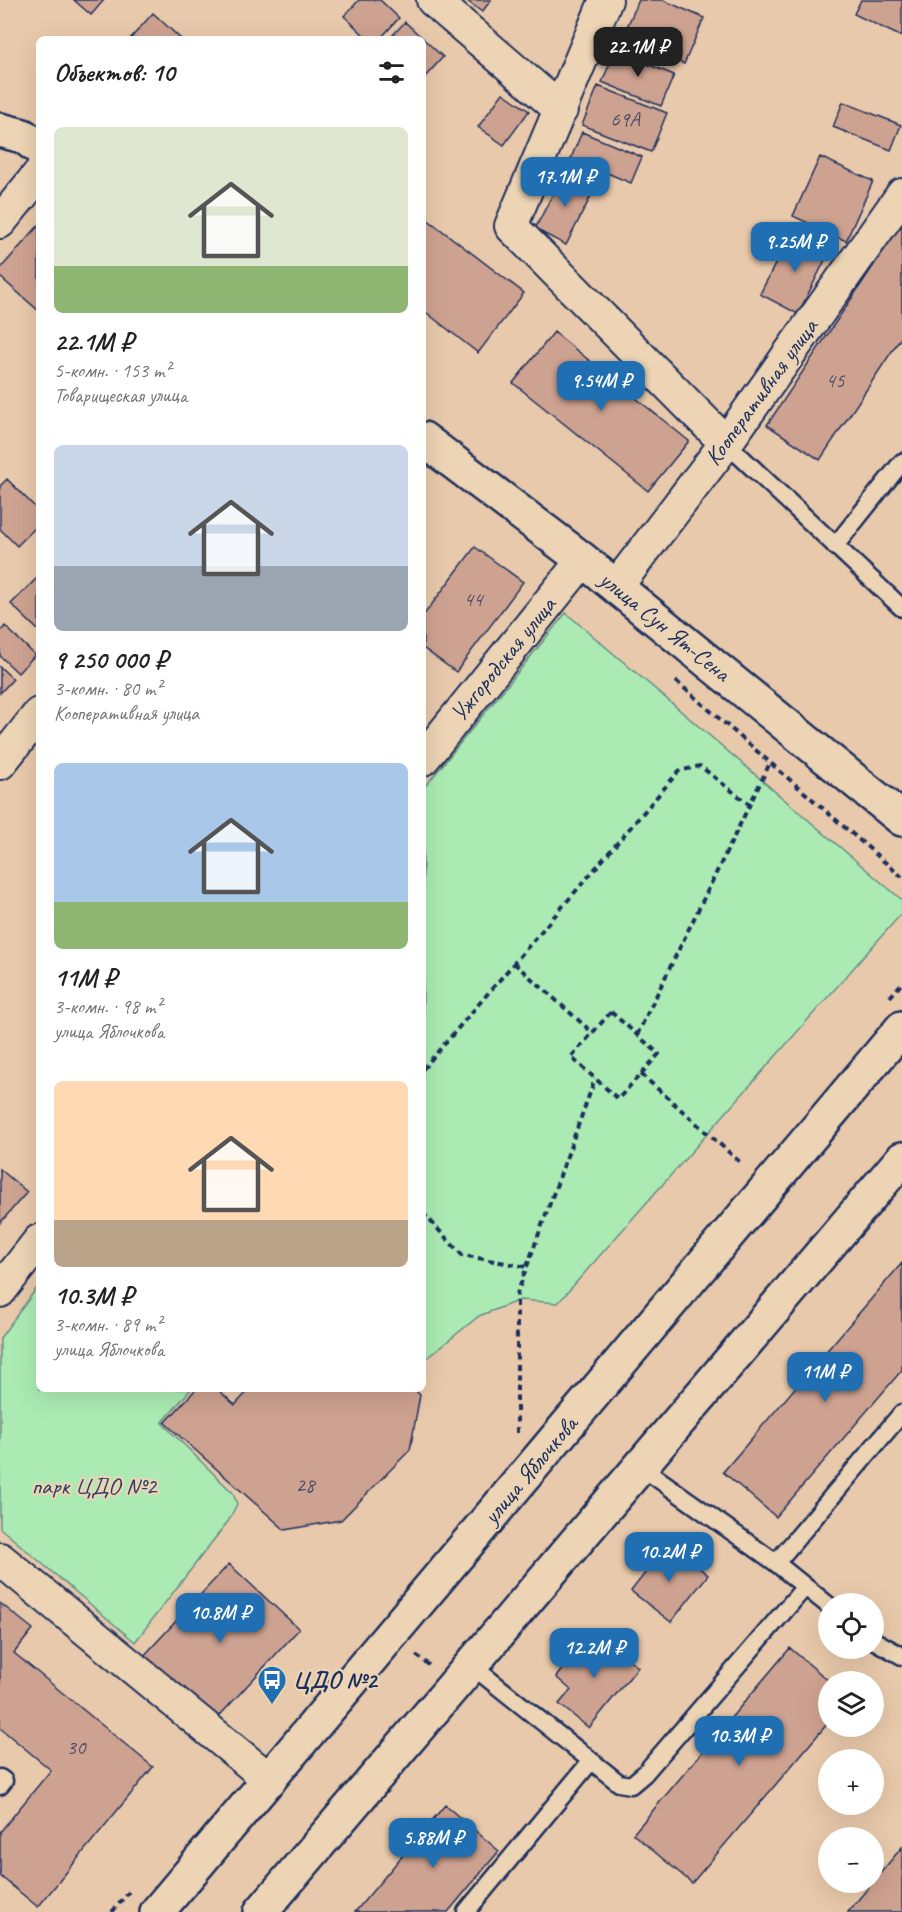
<!DOCTYPE html>
<html lang="ru">
<head>
<meta charset="utf-8">
<style>
	body { margin:0; font-family:Caveat,sans-serif; background:#f6f6f6; color:#222; height:100vh; display:flex; flex-direction:column; font-size:22px; white-space:nowrap }
	* { box-sizing:border-box; margin:0 }
	p { font-size:20px; color:#767676 }
	.icon { flex:none; width:33px; height:33px; fill:none; stroke:currentColor; stroke-width:2; stroke-linecap:round; stroke-linejoin:round }
	.map { position:relative; flex:1; overflow:hidden }
	.side { position:absolute; left:36px; top:36px; width:390px; height:1356px; display:flex; flex-direction:column; background:#fff; border-radius:9px; box-shadow:0 6px 24px #0002 }
	.side>* { flex:none }
	.tools { position:absolute; left:818px; top:1593px; display:grid; gap:12px }
	.tools a { display:grid; place-items:center; width:66px; height:66px; border-radius:50%; background:#fff; box-shadow:0 6px 24px #0002; font-size:30px }
	.price { position:absolute; translate:-50% -51px; padding:0 14px; border-radius:12px; background:#1f6fb2; color:#fff; font-size:20px; line-height:39px; filter:drop-shadow(0 2px 3px #0008) }
	.price::after { content:''; position:absolute; left:50%; top:36px; width:18px; height:14px; margin-left:-9px; background:inherit; clip-path:polygon(0 0,100% 0,50% 100%) }
	.price.current { background:#222; color:#fff }
	ul { padding:0; list-style:none }
	li { display:grid; align-content:center; gap:12px; height:318px; padding:0 18px }
	li span { display:grid; place-items:center; height:186px; border-radius:9px; color:#555 }
	li>.icon { margin-inline-start:auto }
	span .icon { width:108px; height:108px; fill:#fffc; stroke-width:1 }
	li b { font-size:26px }
	h2 { display:flex; justify-content:space-between; align-items:center; height:72px; padding:0 18px; font-size:26px }
	.map>svg:first-child { display:block }
	.green { fill:#abebb3; stroke:#638d88; stroke-width:1.5 }
	.building { fill:#cea290; stroke:#1b2f5e; stroke-width:1.5 }
	.lines { fill:none; stroke-linecap:round; stroke-linejoin:round }
	.service-casing { stroke:#1b2f5e; stroke-width:21 }
	.minor-casing { stroke:#1b2f5e; stroke-width:36 }
	.secondary-casing { stroke:#1b2f5e; stroke-width:38 }
	.primary-casing { stroke:#1b2f5e; stroke-width:38 }
	.path { stroke:#1b2f5e; stroke-width:4; stroke-dasharray:6 4.5; stroke-linecap:butt }
	.service { stroke:#ecd4b4; stroke-width:16 }
	.minor { stroke:#ecd4b4; stroke-width:32 }
	.secondary { stroke:#ecd4b4; stroke-width:33 }
	.primary { stroke:#ecd4b4; stroke-width:33 }
	.labels { text-anchor:middle; stroke-width:4.5; stroke-linejoin:round; paint-order:stroke }
	.number-label { font-size:21px; fill:#484c6a }
	.street-label { font-size:24px; fill:#1b2f5e; stroke:#ecd4b4 }
	.park-label { font-size:24px; fill:#294266; stroke:#ecd4b4 }
	.poi-label { font-size:24px; font-weight:bold; fill:#1b2f5e; stroke:#ecd4b4; text-anchor:start }
</style>
</head>
<body>
<div class="map">
<svg width="902" height="1912" viewBox="0 0 902 1912">
	<rect width="100%" height="100%" fill="#e9c9ab"/>
	<filter id="ink" filterUnits="userSpaceOnUse"><feTurbulence type="fractalNoise" baseFrequency=".0167" numOctaves="2"/><feDisplacementMap in="SourceGraphic" scale="12" xChannelSelector="R" yChannelSelector="G"/><feConvolveMatrix kernelMatrix="1 2 1 2 8 2 1 2 1" color-interpolation-filters="sRGB"/></filter>
	<g filter="url(#ink)">
		<path class="green" d="M 566,613 L 902,900 L 902,913 L 558,1303 L 520,1300 L 479,1316 L 423,1361 L 423,789 Z
			M 39,1285 L 39,1389 L 191,1389 L 162,1423 L 233,1493 L 237,1504 L 229,1520 L 135,1642 L 0,1528 L 0,1338 Z"/>
		<path class="building" d="M 74,0 L 104,0 L 91,15 Z
			M 359,0 L 380,0 L 399,18 L 380,39 L 368,39 L 344,16 Z
			M 466,0 L 491,0 L 482,12 Z
			M 639,0 L 663,0 L 704,18 L 684,64 L 623,36 Z
			M 861,0 L 902,0 L 902,37 L 854,14 Z
			M 153,13 L 181,39 L 130,39 Z
			M 405,22 L 443,57 L 423,79 L 423,39 L 389,39 Z
			M 615,51 L 674,75 L 661,106 L 602,82 Z
			M 598,86 L 667,113 L 651,152 L 582,125 Z
			M 503,93 L 529,111 L 504,145 L 478,127 Z
			M 843,102 L 901,125 L 891,150 L 833,127 Z
			M 582,132 L 642,157 L 631,183 L 571,158 Z
			M 820,157 L 873,181 L 846,241 L 793,216 Z
			M 564,172 L 595,188 L 566,245 L 535,229 Z
			M 423,216 L 524,293 L 478,353 L 423,310 Z
			M 902,223 L 902,336 L 820,460 L 767,425 Z
			M 39,225 L 39,311 L 0,277 L 0,269 Z
			M 791,233 L 829,252 L 798,314 L 760,294 Z
			M 554,332 L 689,441 L 648,491 L 513,383 Z
			M 7,479 L 39,511 L 39,524 L 17,546 L 0,529 L 0,486 Z
			M 475,547 L 523,582 L 456,672 L 423,648 L 423,616 Z
			M 39,576 L 39,631 L 11,604 Z
			M 5,626 L 35,655 L 18,673 L 0,656 L 0,632 Z
			M 0,667 L 13,679 L 0,693 Z
			M 0,1169 L 27,1192 L 0,1223 Z
			M 902,1263 L 902,1370 L 776,1517 L 723,1472 Z
			M 196,1389 L 217,1389 L 235,1405 L 250,1389 L 414,1389 L 420,1395 L 410,1450 L 341,1520 L 285,1530 L 165,1423 Z
			M 668,1544 L 708,1575 L 671,1622 L 631,1591 Z
			M 229,1564 L 299,1629 L 212,1724 L 141,1659 Z
			M 0,1603 L 33,1629 L 14,1653 L 153,1767 L 38,1907 L 0,1876 L 0,1832 L 51,1770 L 0,1728 Z
			M 593,1631 L 638,1667 L 589,1728 L 559,1704 L 571,1690 L 556,1677 Z
			M 790,1648 L 830,1682 L 828,1682 L 828,1723 L 692,1883 L 633,1834 Z
			M 445,1805 L 499,1851 L 448,1912 L 355,1912 Z
			M 902,1847 L 902,1912 L 848,1912 L 873,1882 Z"/>
		<g class="lines">
			<g class="service-casing">
				<path id="service" d="M 726,443 L 902,608
					M 835,546 L 902,462
					M 640,1466 L 776,1563 L 828,1605
					M 776,1563 L 902,1413
					M 873,1640 L 902,1656
					M 471,1665 L 619,1783 L 631,1785 L 644,1774 L 805,1587
					M 0,1778 L 4,1781 L 0,1786
					M 466,1912 L 591,1761"/>
			</g>
			<g class="minor-casing">
				<path id="minor" d="M 433,0 L 561,110
					M 606,0 L 511,226 L 726,443
					M 0,222 L 39,174
					M 616,587 L 726,443 L 902,195
					M 423,759 L 583,560
					M 0,763 L 39,714
					M 0,1291 L 39,1241
					M 0,1559 L 270,1780"/>
			</g>
			<g class="secondary-casing">
				<path id="secondary" d="M 0,130 L 23,136 L 39,148
					M 423,439 L 583,560 L 902,819"/>
			</g>
			<g class="primary-casing">
				<path id="primary" d="M 157,1912 L 902,1028
					M 261,1912 L 902,1159"/>
			</g>
			<path class="path" d="M 676,681 L 902,877
				M 514,963 L 593,1033
				M 890,997 L 902,983
				M 611,1012 L 659,1054 L 618,1099 L 571,1057 Z
				M 637,1035 L 770,763
				M 423,1069 L 679,771 L 700,766 L 750,805
				M 641,1074 L 742,1164
				M 423,1213 L 462,1255 L 527,1267
				M 517,1433 L 517,1294 L 595,1079
				M 416,1655 L 429,1665
				M 112,1912 L 129,1892"/>
			<use href="#service" class="service"/>
			<use href="#minor" class="minor"/>
			<use href="#secondary" class="secondary"/>
			<use href="#primary" class="primary"/>
		</g>
	</g>
	<defs>
		<g id="bus-pin" transform="scale(1.5)"><path d="M0 17L-7.5 6A9.5 9.5 0 1 1 7.5 6Z" fill="#1f6fb2" stroke="#ecd4b4"/><path d="M-5-6H5V4H4V6H2V4H-2V6H-4V4H-5ZM-3.5-4V0h7V-4ZM-3.5 1.2v1.5H-2V1.2ZM2 1.2v1.5H3.5V1.2Z" fill="#fff"/></g>
	</defs>
	<g fill-rule="evenodd">
		<use href="#bus-pin" x="272" y="1680"/>
	</g>
	<g class="labels">
		<g class="number-label">
			<text x="625" y="126">69А</text>
			<text x="835" y="387">45</text>
			<text x="473" y="606">44</text>
			<text x="305" y="1492">28</text>
			<text x="76" y="1754">30</text>
		</g>
		<g class="street-label">
			<text transform="translate(761 392) rotate(-54)" y="8">Кооперативная улица</text>
			<text transform="translate(665 626) rotate(39)" y="8">улица Сун Ят-Сена</text>
			<text transform="translate(503 659) rotate(-51)" y="8">Ужгородская улица</text>
			<text transform="translate(530 1470) rotate(-50)" y="8">улица Яблочкова</text>
		</g>
		<g class="park-label">
			<text x="94" y="1494">парк ЦДО №2</text>
		</g>
		<g class="poi-label">
			<text x="293" y="1688">ЦДО №2</text>
		</g>
	</g>
</svg>
<div class="tools">
<a><svg class="icon" aria-label="locate" viewBox="0 0 24 24"><circle cx="12" cy="12" r="6"/><path d="M12 2v4M12 18v4M2 12h4M18 12h4"/></svg></a>
<a><svg class="icon" aria-label="layers" viewBox="0 0 24 24"><path d="M12 4l9 5-9 5-9-5zM3 14l9 5 9-5"/></svg></a>
<a>+</a>
<a>−</a>
</div>
<b class="price current" style="left:638px;top:78px">22.1M ₽</b>
<b class="price" style="left:565px;top:208px">17.1M ₽</b>
<b class="price" style="left:795px;top:273px">9.25M ₽</b>
<b class="price" style="left:601px;top:412px">9.54M ₽</b>
<b class="price" style="left:825px;top:1403px">11M ₽</b>
<b class="price" style="left:669px;top:1583px">10.2M ₽</b>
<b class="price" style="left:220px;top:1644px">10.8M ₽</b>
<b class="price" style="left:594px;top:1679px">12.2M ₽</b>
<b class="price" style="left:739px;top:1767px">10.3M ₽</b>
<b class="price" style="left:433px;top:1869px">5.88M ₽</b>
<section class="side">
<h2>Объектов: 10<svg class="icon" aria-label="filters" viewBox="0 0 24 24"><path d="M4 7h16M4 17h16"/><circle cx="9" cy="7" r="2"/><circle cx="15" cy="17" r="2"/></svg></h2>
<ul>
<li><span style="background:linear-gradient(#dfe7d0 75%,#8fb573 0)"><svg class="icon" aria-label="home" viewBox="0 0 24 24"><path d="M3 11l9-7 9 7M6 9v11h12V9"/></svg></span><div><b>22.1M ₽</b><p>5-комн. · 153 m²</p><p>Товарищеская улица</p></div></li>
<li><span style="background:linear-gradient(#c9d6e8 65%,#9aa5b1 0)"><svg class="icon" aria-label="home" viewBox="0 0 24 24"><path d="M3 11l9-7 9 7M6 9v11h12V9"/></svg></span><div><b>9 250 000 ₽</b><p>3-комн. · 80 m²</p><p>Кооперативная улица</p></div></li>
<li><span style="background:linear-gradient(#a9c7e8 75%,#8fb573 0)"><svg class="icon" aria-label="home" viewBox="0 0 24 24"><path d="M3 11l9-7 9 7M6 9v11h12V9"/></svg></span><div><b>11M ₽</b><p>3-комн. · 98 m²</p><p>улица Яблочкова</p></div></li>
<li><span style="background:linear-gradient(#ffd9b3 75%,#b9a48a 0)"><svg class="icon" aria-label="home" viewBox="0 0 24 24"><path d="M3 11l9-7 9 7M6 9v11h12V9"/></svg></span><div><b>10.3M ₽</b><p>3-комн. · 89 m²</p><p>улица Яблочкова</p></div></li>
</ul>
</section>
</div>
</body>
</html>
